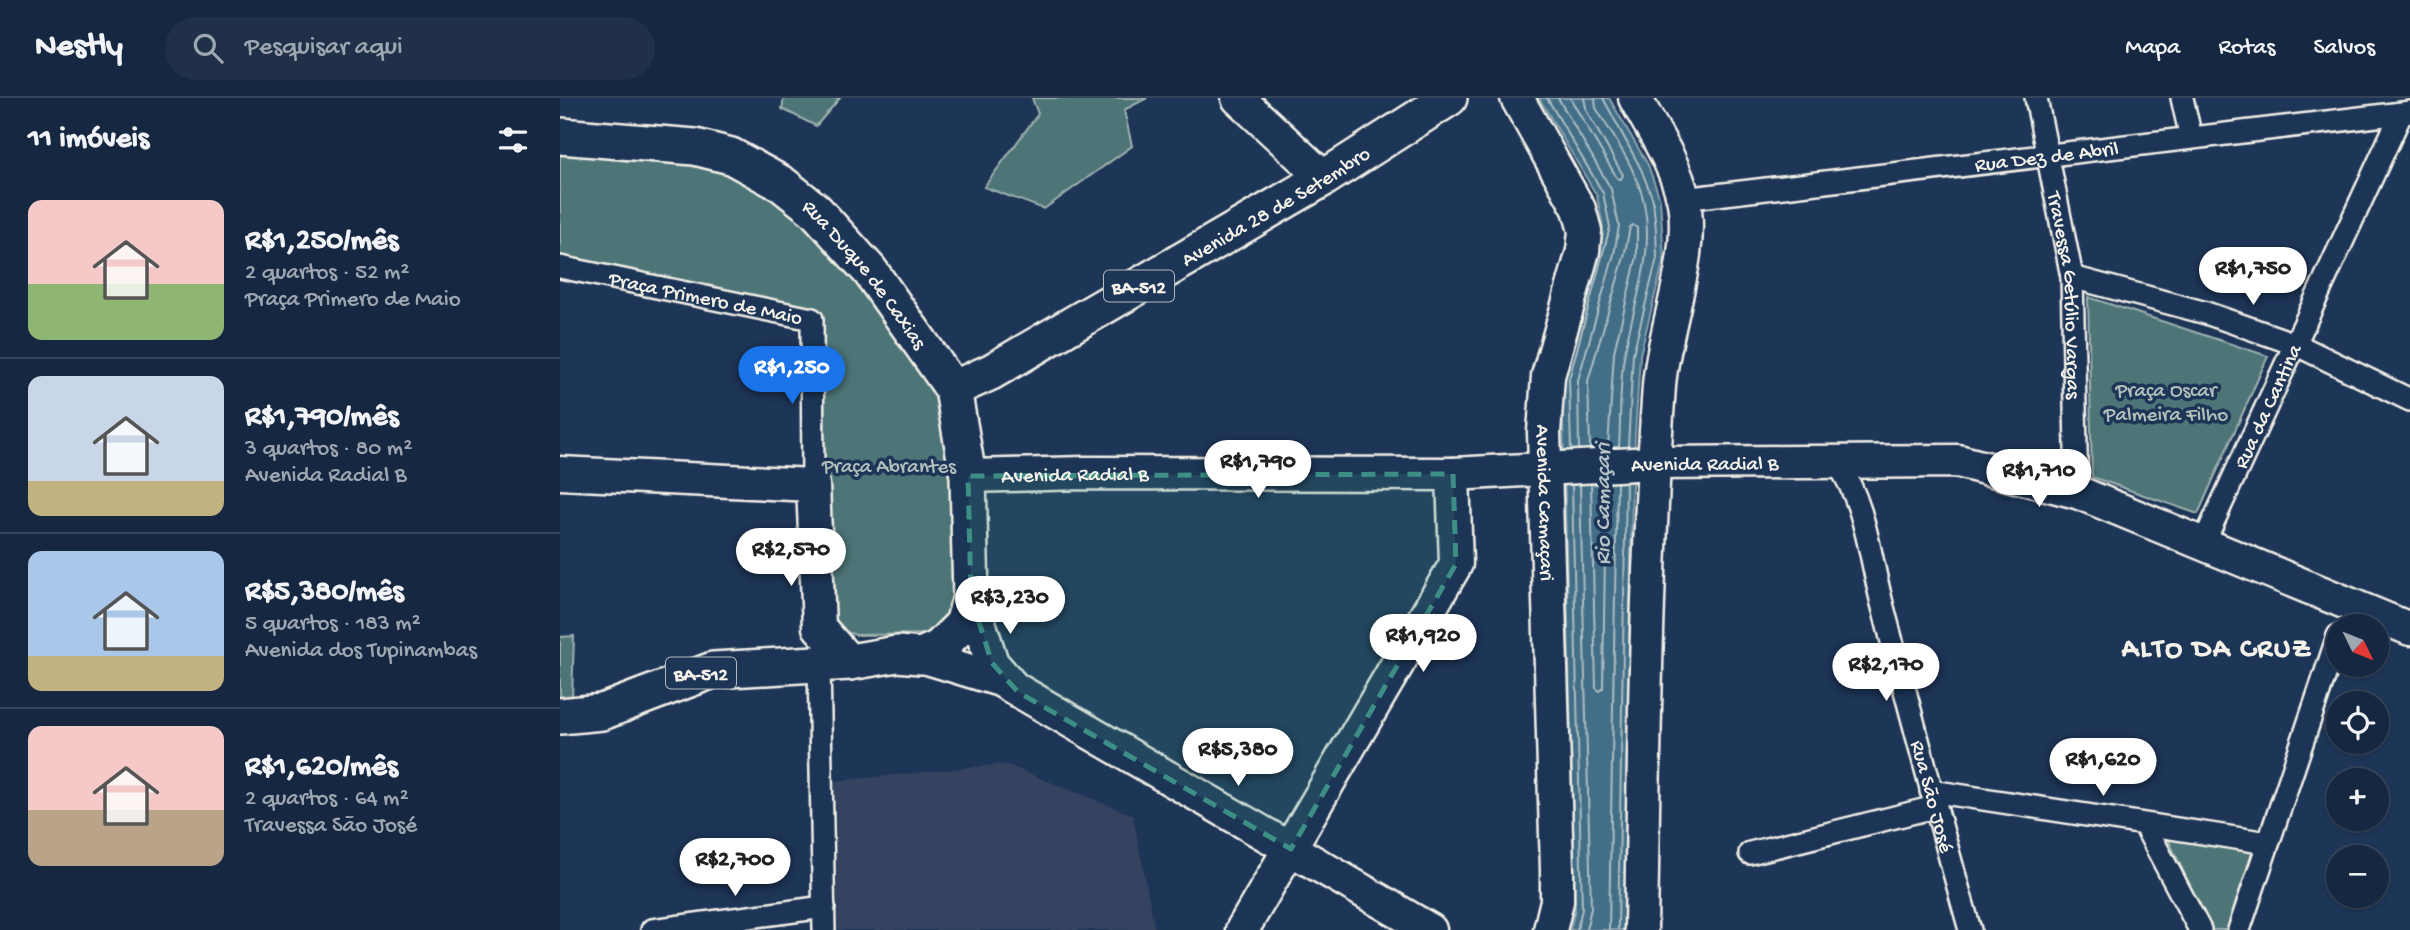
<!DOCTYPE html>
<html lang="pt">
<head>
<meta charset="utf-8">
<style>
	body { margin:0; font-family:"Gochi Hand",sans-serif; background:#1f3048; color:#f1f3f6; height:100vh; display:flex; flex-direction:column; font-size:26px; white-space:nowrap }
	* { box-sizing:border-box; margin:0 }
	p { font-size:23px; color:#9ea6b1 }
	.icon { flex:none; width:38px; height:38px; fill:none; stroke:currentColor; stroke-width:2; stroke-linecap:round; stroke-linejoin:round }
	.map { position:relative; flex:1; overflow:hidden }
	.panel { display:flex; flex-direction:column; background:#162841; width:560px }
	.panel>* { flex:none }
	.needle { width:46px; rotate:133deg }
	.buttons { position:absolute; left:1766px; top:516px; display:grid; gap:14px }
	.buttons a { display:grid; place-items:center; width:63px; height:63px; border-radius:50%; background:#162841; box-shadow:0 2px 5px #0004,0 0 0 2px #35445a; font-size:35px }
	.price { position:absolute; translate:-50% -60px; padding:0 16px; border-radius:24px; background:#fff; color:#222; font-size:23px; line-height:46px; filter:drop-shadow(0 2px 4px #0008) }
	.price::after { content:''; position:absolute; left:50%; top:42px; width:21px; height:16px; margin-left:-10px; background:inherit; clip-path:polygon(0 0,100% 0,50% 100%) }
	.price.current { background:#1a73e8; color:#fff }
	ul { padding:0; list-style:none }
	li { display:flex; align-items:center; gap:21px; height:175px; padding:0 28px }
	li+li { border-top:2px solid #35445a }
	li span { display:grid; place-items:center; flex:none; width:196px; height:140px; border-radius:14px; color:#555 }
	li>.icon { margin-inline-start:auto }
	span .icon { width:84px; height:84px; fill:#fffc; stroke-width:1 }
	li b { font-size:30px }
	h2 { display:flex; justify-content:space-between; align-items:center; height:84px; padding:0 28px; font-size:30px }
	header { display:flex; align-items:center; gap:42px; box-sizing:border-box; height:98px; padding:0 35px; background:#162841; border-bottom:2px solid #35445a }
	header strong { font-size:33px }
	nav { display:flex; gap:38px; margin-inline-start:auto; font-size:24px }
	.search { width:490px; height:63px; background:#1f3048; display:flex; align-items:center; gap:18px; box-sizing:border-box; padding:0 24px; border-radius:38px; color:#9ea6b1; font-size:26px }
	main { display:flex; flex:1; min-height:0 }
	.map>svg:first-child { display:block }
	.built { fill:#344361 }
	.green { fill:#4e7578; stroke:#a1b3b0; stroke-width:2 }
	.water { fill:#426e88; stroke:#89a2ae; stroke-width:2 }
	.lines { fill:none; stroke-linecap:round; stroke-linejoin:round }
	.shore { stroke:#adbdc2; stroke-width:2 }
	.street-casing { stroke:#f4f1e8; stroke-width:26 }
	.secondary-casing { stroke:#f4f1e8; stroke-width:37 }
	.primary-casing { stroke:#f4f1e8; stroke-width:40 }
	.street { stroke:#1d3557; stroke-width:21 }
	.secondary { stroke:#1d3557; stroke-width:32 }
	.primary { stroke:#1d3557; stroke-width:35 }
	.marked { fill:#3d8f86; fill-opacity:0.2; stroke:#3d8f86; stroke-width:5; stroke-dasharray:14 9; stroke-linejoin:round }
	.labels { text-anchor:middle; stroke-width:7; stroke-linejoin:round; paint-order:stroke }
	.shield { fill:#1d3557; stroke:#b4b9bc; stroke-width:2 }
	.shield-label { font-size:19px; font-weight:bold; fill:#f4f1e8 }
	.street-label { font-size:21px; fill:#f4f1e8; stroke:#1d3557 }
	.park-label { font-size:21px; fill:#b2bfbb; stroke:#1d3557 }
	.water-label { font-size:23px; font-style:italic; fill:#b6c3c6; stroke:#1d3557 }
	.district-label { font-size:28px; font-weight:bold; letter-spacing:2px; fill:#f4f1e8; stroke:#1d3557 }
</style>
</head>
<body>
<header>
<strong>Nestly</strong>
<div class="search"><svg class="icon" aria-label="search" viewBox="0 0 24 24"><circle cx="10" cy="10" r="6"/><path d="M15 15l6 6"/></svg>Pesquisar aqui</div>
<nav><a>Mapa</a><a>Rotas</a><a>Salvos</a></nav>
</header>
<main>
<section class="panel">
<h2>11 imóveis<svg class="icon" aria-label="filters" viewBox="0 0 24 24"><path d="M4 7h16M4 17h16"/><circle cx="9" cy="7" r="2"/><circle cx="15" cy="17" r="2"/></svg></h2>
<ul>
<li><span style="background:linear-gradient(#f6c9c9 60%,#8fb573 0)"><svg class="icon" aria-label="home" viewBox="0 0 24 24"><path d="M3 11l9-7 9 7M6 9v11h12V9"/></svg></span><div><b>R$1,250/mês</b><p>2 quartos · 52 m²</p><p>Praça Primero de Maio</p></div></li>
<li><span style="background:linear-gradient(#c9d6e8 75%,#c2b280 0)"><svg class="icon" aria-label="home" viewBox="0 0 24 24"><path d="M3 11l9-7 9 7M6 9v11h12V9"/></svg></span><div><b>R$1,790/mês</b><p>3 quartos · 80 m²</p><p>Avenida Radial B</p></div></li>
<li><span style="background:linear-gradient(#a9c7e8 75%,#c2b280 0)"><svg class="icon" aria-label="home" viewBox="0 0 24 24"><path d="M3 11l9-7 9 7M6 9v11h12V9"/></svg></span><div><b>R$5,380/mês</b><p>5 quartos · 183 m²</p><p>Avenida dos Tupinambas</p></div></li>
<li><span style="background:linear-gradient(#f6c9c9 60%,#b9a48a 0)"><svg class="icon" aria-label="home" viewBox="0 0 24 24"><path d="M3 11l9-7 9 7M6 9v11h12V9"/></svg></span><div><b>R$1,620/mês</b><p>2 quartos · 64 m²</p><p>Travessa São José</p></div></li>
</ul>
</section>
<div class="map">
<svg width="1850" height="832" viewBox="0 0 1850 832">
	<rect width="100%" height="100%" fill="#1d3557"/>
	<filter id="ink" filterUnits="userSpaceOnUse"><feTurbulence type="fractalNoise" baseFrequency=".0143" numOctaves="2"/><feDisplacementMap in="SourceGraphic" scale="14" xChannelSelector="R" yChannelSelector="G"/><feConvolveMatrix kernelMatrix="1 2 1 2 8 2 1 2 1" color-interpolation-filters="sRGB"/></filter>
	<g filter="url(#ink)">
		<path class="built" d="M 445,666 L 573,717 L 595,832 L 278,832 L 275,683 Z"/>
		<path class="green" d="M 224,0 L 280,0 L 256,28 L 222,11 Z
			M 472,0 L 587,0 L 564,12 L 572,48 L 484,111 L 424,89 L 478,16 Z
			M 0,46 L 101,54 L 204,85 L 266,135 L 372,287 L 392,335 L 396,510 L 375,536 L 296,537 L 276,531 L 266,491 L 260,217 L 0,161 Z
			M 1528,199 L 1708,258 L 1638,416 L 1532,379 Z
			M 14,538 L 12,602 L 0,602 L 0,539 Z
			M 1608,741 L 1693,754 L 1667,832 L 1651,832 Z"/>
		<path class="water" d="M 979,0 L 1049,0 L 1088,67 L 1100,101 L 1104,161 L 1080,257 L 1072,388 L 1065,832 L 1010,832 L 1015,811 L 1002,280 L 1043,129 L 1037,98 Z"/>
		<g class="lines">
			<path class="shore" d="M 987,0 L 1043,95 L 1050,129 L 1009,281 L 1011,352
				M 998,0 L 1051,91 L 1059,128 L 1054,156 L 1018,282 L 1019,352
				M 1010,0 L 1057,80 L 1061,81 L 1063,77 L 1027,14 L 1024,0
				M 1035,0 L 1036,10 C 1054,40 1077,71 1084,105 C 1095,158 1074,203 1065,253 C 1059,284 1061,318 1059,349
				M 1043,0 L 1081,71 L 1093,102 L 1096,132 L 1097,160 L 1073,256 L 1068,349
				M 1030,351 L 1028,283 L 1064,159 L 1070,129 L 1073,127 L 1077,130 L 1077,158 L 1054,254 L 1048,350
				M 1031,386 L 1036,590 L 1039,593 L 1043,590 L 1046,385
				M 1012,387 L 1022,811 L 1017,832
				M 1020,387 L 1031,810 L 1026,832
				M 1049,832 L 1057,385
				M 1058,832 L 1066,384"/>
			<g class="street-casing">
				<g id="street">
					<path id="s1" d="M 1476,0 L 1512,179 L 1517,394"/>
					<path d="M 1622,0 L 1631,40"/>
					<path id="s2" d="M 1123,101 L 1850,14"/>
					<path id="s3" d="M 0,169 L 252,221 L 253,387"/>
					<path d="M 1512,179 L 1646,215 L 1735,246 L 1850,302"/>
					<path id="s4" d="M 1276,363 C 1307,406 1310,463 1324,513 C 1352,620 1380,726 1410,832"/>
					<path id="s5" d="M 1643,446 L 1841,16"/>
					<path d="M 259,566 L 264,832"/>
					<path d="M 1371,693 L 1708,745"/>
					<path d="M 1585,728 L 1640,832"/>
					<path d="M 1190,755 L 1375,709"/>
					<path d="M 92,832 L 264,809"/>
					<path d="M 1679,832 L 1778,538"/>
				</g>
			</g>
			<g class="secondary-casing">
				<g id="secondary">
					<path d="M 678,0 L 764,80"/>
					<path id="s6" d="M 957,0 L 1019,111 L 1025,133 L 1023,153 L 988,278 L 984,334 L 997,771 L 997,803 L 990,832"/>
					<path d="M 1075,0 C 1092,31 1115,65 1123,100 C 1136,154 1103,231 1099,288 C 1086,469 1084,651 1081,832"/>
					<path d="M 0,375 L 253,387 L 259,529 L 290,564"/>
					<path id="s7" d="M 408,378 L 525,375 L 893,376 L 1093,365 L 1398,363 L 1517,394 L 1850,531"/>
					<path d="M 411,499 L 432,565 L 452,588"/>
					<path d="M 361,558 L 440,582 L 870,832"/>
					<path d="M 682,832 L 896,466 L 893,376"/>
				</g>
			</g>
			<g class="primary-casing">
				<g id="primary">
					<path id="s8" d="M 0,38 L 135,49 L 171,58 L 222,86 L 255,112 L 310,173 L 393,291 L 408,378 L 411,499 L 403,526 L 379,550 L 361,558 L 337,556 L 290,564 L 153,572 L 42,614 L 0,618"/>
					<path id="s9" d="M 393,291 L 431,274 L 764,80 L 889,0"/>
				</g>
			</g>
			<use href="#street" class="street"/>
			<use href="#secondary" class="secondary"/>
			<use href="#primary" class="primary"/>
		</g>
	</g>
	<path class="marked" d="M 893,376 L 896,466 L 731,751 L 458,594 L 432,565 L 411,499 L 408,378 Z"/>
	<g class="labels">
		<g class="shield">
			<rect x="544" y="172.5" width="70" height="31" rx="5"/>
			<rect x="106" y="559.5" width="70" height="31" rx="5"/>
		</g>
		<g class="shield-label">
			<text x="579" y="195">BA-512</text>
			<text x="141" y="582">BA-512</text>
		</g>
		<g class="street-label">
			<text dy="7" stroke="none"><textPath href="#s2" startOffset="366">Rua Dez de Abril</textPath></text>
			<text dy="7" stroke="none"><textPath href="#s9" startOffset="371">Avenida 28 de Setembro</textPath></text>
			<text dy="7" stroke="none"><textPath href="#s8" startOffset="354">Rua Duque de Caxias</textPath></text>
			<text dy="7" stroke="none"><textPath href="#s1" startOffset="200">Travessa Getúlio Vargas</textPath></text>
			<text dy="7" stroke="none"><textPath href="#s3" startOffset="149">Praça Primero de Maio</textPath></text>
			<text dy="7" stroke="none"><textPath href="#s5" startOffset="152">Rua da Cantina</textPath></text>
			<text dy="7" stroke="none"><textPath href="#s7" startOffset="737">Avenida Radial B</textPath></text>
			<text dy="7" stroke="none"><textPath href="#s7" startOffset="107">Avenida Radial B</textPath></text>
			<text dy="7" stroke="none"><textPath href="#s6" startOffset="427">Avenida Camaçari</textPath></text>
			<text dy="7" stroke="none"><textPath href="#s4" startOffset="350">Rua São José</textPath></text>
		</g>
		<g class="park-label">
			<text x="1606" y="298">Praça Oscar<tspan x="1606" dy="24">Palmeira Filho</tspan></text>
			<text x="329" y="374">Praça Abrantes</text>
		</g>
		<g class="water-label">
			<text transform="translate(1041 406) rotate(-90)" y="8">Rio Camaçari</text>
		</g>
		<g class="district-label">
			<text x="1657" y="558">ALTO DA CRUZ</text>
		</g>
	</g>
</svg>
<div class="buttons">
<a><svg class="needle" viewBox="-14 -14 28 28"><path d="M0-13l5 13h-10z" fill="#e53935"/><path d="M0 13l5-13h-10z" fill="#9ea6b1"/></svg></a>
<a><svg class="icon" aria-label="locate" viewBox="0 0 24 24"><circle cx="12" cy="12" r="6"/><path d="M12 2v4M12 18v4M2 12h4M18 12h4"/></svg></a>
<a>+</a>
<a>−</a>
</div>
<b class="price" style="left:1693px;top:209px">R$1,750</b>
<b class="price current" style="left:232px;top:308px">R$1,250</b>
<b class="price" style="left:698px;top:402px">R$1,790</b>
<b class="price" style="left:1479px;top:411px">R$1,710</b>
<b class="price" style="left:231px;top:490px">R$2,570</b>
<b class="price" style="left:450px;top:538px">R$3,230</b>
<b class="price" style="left:863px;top:576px">R$1,920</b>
<b class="price" style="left:1326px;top:605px">R$2,170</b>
<b class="price" style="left:678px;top:690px">R$5,380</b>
<b class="price" style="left:1543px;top:700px">R$1,620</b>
<b class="price" style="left:175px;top:800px">R$2,700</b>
</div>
</main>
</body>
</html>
